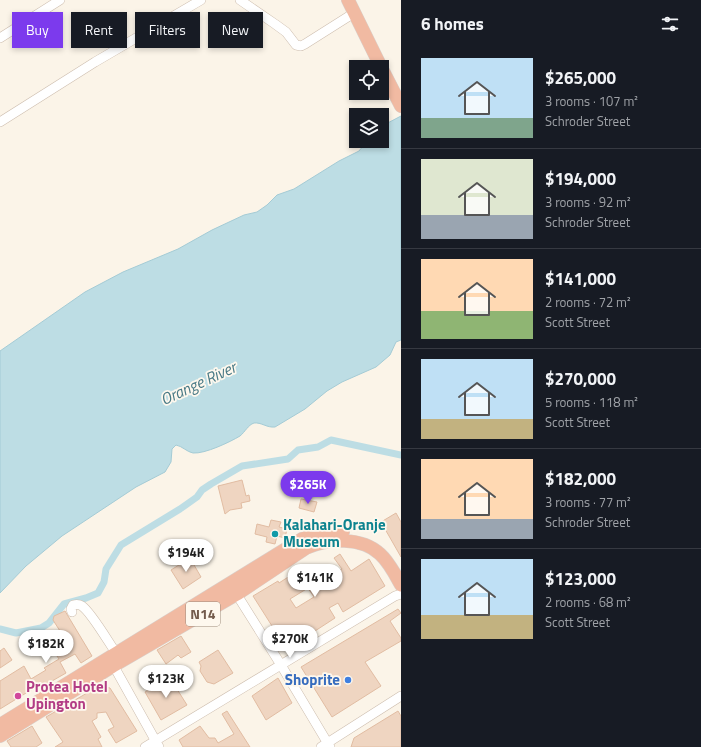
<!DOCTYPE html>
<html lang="en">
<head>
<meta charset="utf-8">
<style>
	body { margin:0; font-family:"Titillium Web",sans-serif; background:#20242c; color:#f1f3f6; height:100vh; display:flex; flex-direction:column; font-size:15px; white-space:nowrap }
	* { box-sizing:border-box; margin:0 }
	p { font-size:13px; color:#9ea1a6 }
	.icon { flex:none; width:22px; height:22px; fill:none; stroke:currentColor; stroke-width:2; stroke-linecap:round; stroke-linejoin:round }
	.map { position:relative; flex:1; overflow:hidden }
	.details { display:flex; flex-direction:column; background:#171b24; width:300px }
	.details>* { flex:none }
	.top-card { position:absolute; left:12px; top:12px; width:329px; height:36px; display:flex; gap:8px }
	.buttons { position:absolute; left:349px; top:60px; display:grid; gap:8px }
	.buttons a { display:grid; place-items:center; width:40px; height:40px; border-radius:0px; background:#171b24; box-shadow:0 2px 6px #0003; font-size:20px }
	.price { position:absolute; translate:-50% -34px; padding:0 9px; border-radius:14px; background:#fff; color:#222; font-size:13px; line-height:26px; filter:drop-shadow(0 1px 2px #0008) }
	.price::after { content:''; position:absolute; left:50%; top:24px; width:12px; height:9px; margin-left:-6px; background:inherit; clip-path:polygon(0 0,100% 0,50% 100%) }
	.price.selected { background:#7c3aed; color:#fff }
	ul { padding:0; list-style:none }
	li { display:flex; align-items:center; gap:12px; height:100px; padding:0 20px }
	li+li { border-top:1px solid #363941 }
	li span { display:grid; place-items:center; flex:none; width:112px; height:80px; border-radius:0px; color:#555 }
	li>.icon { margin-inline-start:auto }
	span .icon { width:48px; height:48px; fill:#fffc; stroke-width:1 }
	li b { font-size:17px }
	h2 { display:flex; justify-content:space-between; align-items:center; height:48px; padding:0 20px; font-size:17px }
	.tag { padding:0 14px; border-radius:0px; background:#171b24; box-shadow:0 2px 6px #0003; font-size:14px; line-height:36px }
	.tag.selected { background:#7c3aed; color:#fff }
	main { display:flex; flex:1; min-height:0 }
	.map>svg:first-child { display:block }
	.water { fill:#bddde4; stroke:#a4cbd5 }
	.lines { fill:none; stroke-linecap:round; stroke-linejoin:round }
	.canal { stroke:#bddde4; stroke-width:7 }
	.building { fill:#efd5c1; stroke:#e1bca2; fill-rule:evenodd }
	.minor-casing { stroke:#cdbdae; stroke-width:10 }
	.highway-casing { stroke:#d8d1cd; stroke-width:14 }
	.minor { stroke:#fff; stroke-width:9 }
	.highway { stroke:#f1baa2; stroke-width:13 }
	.culture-dot { fill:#0f9aa8; stroke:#fef8ee; stroke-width:1.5 }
	.shop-dot { fill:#3f7fe0; stroke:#fef8ee; stroke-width:1.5 }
	.hotel-dot { fill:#d1479c; stroke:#fef8ee; stroke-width:1.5 }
	.labels { text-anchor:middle; stroke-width:3.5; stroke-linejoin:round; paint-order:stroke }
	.shield { fill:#fef8ee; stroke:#9d8b7d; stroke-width:1 }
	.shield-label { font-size:14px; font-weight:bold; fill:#745c4d }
	.culture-label { font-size:15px; font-weight:bold; fill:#0d838f; stroke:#fef8ee; text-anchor:start }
	.shop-label { font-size:15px; font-weight:bold; fill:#366cbe; stroke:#fef8ee; text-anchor:end }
	.hotel-label { font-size:15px; font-weight:bold; fill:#b23c85; stroke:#fef8ee; text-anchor:start }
	.water-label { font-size:16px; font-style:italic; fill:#487985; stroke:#fef8ee }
</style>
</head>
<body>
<main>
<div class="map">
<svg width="401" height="747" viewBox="0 0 401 747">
	<rect width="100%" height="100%" fill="#fbf4e8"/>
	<path class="water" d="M 401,116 L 401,340 L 396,342 L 390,355 L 376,367 L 342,382 L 327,391 L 305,409 L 275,427 C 267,428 261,422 254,423 C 248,425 245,432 240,436 C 230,442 205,454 193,453 C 187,452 182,446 176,445 L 172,449 L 171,462 L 165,472 L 136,487 L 62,536 L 26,566 L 0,593 L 0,351 L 85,292 L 123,272 L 178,249 L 212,230 L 244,215 L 257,212 L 267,205 L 277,195 L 294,189 L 339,161 L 359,151 L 367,141 L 382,141 L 382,126 Z"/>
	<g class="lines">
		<path class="canal" d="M 0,629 L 16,633 L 41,628 L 49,623 L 64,604 L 86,598 L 98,593 L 104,582 L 106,569 L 121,545 L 180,509 L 197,497 L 202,490 L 211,484 L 242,466 L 288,459 L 298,450 L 318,447 L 331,440 L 401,455"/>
	</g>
	<path class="building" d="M 242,480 L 246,496 L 249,495 L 250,501 L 241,503 L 242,508 L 230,510 L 225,514 L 218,486 Z
		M 301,499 L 317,502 L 314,512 L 299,508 Z
		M 396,513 L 401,522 L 401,557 L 381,522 Z
		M 271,520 L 281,522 L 279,527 L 287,529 L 285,538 L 277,536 L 275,544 L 266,542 L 267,537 L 255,534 L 257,524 L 269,527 Z
		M 340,554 L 351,571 L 369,559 L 385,586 L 343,612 L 338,603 L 329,608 L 335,618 L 298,642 L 279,637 L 253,596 L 278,581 L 279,583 L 305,566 L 316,585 L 342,569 L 334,558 ZM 308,588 L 314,597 L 296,608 L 290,599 Z
		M 190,558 L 201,577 L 183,589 L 171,570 Z
		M 398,609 L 401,613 L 390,621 L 401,638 L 401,641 L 365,662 L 381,686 L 332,717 L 301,667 Z
		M 65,611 L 92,656 L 81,663 L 75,654 L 60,662 L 66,673 L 45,685 L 44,682 L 0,709 L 0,681 L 24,666 L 31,679 L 46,670 L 44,668 L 59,659 L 53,650 L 67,642 L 53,620 L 54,616 Z
		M 181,636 L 191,652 L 181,658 L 178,655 L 166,664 L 157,650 Z
		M 4,648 L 12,660 L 0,668 L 0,651 Z
		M 218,650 L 233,673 L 214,684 L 207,682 L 200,671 L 201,666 L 199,662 Z
		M 170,678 L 187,705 L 161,720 L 145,692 Z
		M 278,678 L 292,703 L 266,720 L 252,696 Z
		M 99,686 L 110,688 L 137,731 L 116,743 L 108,730 L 114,727 L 106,712 L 97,713 L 97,718 L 92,721 L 101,737 L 98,739 L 102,747 L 55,747 L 63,742 L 46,717 Z
		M 227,711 L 250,747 L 183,747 L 179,740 L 200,726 L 209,738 L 215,738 L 218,743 L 234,734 L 222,714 Z
		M 398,711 L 401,716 L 401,747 L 351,747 L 354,738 Z
		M 32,726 L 42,743 L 36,747 L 11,747 L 7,741 Z"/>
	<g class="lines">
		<g class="minor-casing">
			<path id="minor" d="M 240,0 L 275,24 L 286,32 L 296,45 L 301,46 L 305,44 L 354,13
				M 0,38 L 60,0
				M 0,122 L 95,62 L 201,0
				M 234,590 L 281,665 L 330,747
				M 72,612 L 71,609 L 73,605 C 77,604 79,604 82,606 C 91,612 109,643 116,653
				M 111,661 L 159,747
				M 145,747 L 395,596 L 401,594
				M 321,747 L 401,696"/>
		</g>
		<g class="highway-casing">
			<path id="highway" d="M 348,0 L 381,67
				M 382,69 L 401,106
				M 0,725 L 302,539 L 324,532 L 343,532
				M 0,736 L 113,666 L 237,594 L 306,548 C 328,538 362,537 380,554 C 389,562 395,574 401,585"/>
		</g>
		<use href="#minor" class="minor"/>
		<use href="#highway" class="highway"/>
	</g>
	<circle class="culture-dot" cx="275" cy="534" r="4"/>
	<circle class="shop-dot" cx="348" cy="680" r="4"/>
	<circle class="hotel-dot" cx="18" cy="696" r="4"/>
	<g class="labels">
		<rect class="shield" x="186" y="602" width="34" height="24" rx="3"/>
		<g class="shield-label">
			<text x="203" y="619">N14</text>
		</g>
		<g class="culture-label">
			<text x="283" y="530">Kalahari-Oranje<tspan x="283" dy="17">Museum</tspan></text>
		</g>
		<g class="shop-label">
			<text x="340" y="685">Shoprite</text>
		</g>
		<g class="hotel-label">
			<text x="26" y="692">Protea Hotel<tspan x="26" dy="17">Upington</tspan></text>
		</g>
		<g class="water-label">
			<text transform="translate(198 383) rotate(-25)" y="6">Orange River</text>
		</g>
	</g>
</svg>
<div class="buttons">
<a><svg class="icon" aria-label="locate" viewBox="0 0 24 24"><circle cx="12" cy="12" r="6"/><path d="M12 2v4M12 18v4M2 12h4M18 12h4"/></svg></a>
<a><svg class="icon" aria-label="layers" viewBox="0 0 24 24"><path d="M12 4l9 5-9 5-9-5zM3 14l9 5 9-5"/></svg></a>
</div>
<b class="price selected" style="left:308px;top:505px">$265K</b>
<b class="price" style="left:186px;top:573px">$194K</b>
<b class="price" style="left:315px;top:598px">$141K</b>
<b class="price" style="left:290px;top:659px">$270K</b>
<b class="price" style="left:46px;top:664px">$182K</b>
<b class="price" style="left:166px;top:699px">$123K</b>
<div class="top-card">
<a class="tag selected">Buy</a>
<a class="tag">Rent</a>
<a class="tag">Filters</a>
<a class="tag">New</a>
</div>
</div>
<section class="details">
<h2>6 homes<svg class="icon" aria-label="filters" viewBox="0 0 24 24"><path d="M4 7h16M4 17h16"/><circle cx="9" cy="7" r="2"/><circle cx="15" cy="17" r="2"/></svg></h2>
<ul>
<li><span style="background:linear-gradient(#bfe0f5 75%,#7fa58c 0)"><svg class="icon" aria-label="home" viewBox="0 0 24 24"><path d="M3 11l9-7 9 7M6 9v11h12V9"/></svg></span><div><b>$265,000</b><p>3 rooms · 107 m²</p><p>Schroder Street</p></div></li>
<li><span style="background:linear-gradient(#dfe7d0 70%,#9aa5b1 0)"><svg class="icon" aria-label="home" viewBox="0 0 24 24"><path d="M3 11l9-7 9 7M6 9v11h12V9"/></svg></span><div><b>$194,000</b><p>3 rooms · 92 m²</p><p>Schroder Street</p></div></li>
<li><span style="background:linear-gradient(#ffd9b3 65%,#8fb573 0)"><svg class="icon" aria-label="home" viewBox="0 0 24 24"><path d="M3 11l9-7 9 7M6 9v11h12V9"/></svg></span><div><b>$141,000</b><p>2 rooms · 72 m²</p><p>Scott Street</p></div></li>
<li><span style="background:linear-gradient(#bfe0f5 75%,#c2b280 0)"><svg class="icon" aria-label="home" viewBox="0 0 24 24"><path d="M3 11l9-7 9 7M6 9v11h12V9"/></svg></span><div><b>$270,000</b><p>5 rooms · 118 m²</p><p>Scott Street</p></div></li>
<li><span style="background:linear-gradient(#ffd9b3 75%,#9aa5b1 0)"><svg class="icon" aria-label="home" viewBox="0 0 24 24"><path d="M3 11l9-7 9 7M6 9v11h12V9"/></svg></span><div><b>$182,000</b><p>3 rooms · 77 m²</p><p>Schroder Street</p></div></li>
<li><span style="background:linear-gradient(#bfe0f5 70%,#c2b280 0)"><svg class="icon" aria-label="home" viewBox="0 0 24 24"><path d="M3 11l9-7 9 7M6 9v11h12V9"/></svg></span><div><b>$123,000</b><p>2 rooms · 68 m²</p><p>Scott Street</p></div></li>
</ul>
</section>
</main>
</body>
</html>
